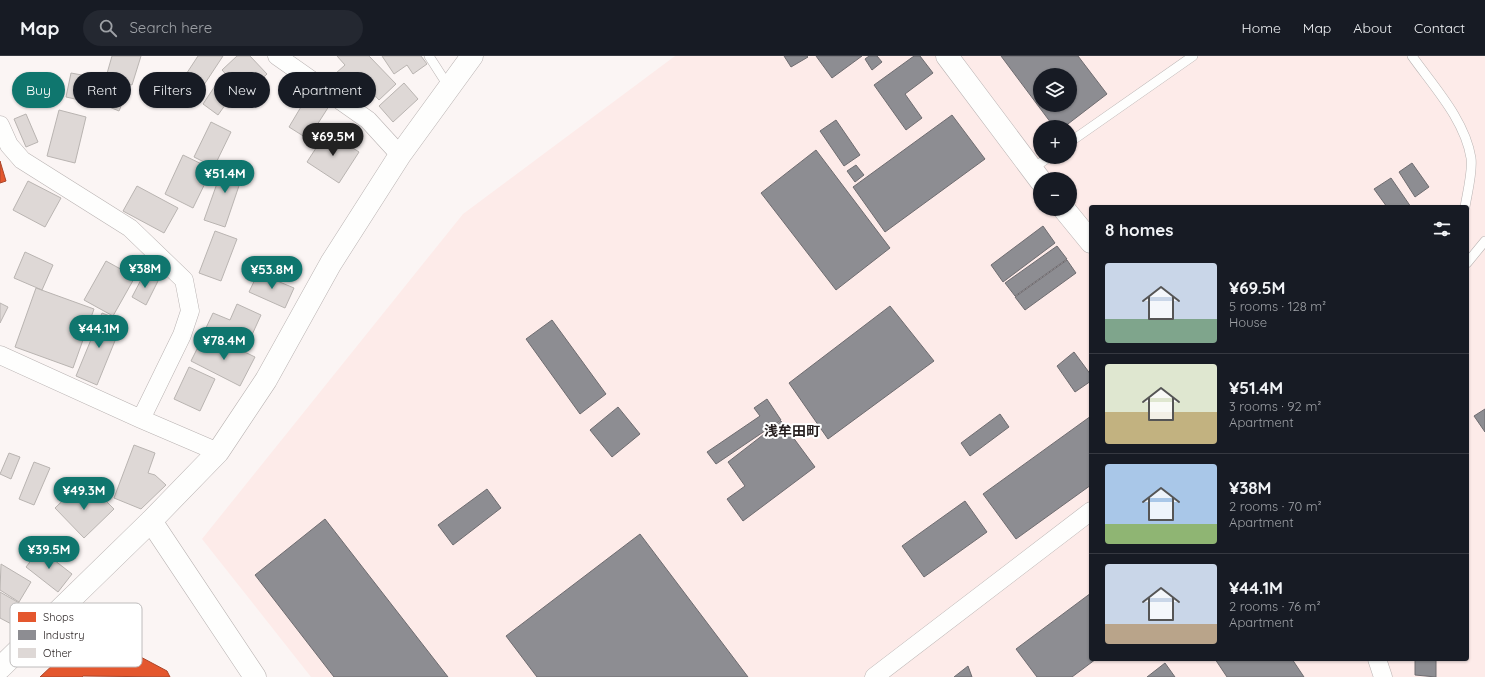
<!DOCTYPE html>
<html lang="en">
<head>
<meta charset="utf-8">
<style>
	body { margin:0; font-family:Quicksand,"Noto Sans JP",sans-serif; background:#242831; color:#f1f3f6; height:100vh; display:flex; flex-direction:column; font-size:15px; white-space:nowrap }
	* { box-sizing:border-box; margin:0 }
	p { font-size:13px; color:#9ea1a6 }
	.icon { flex:none; width:22px; height:22px; fill:none; stroke:currentColor; stroke-width:2; stroke-linecap:round; stroke-linejoin:round }
	.map { position:relative; flex:1; overflow:hidden }
	.side { position:absolute; left:1089px; top:149px; width:380px; height:456px; display:flex; flex-direction:column; background:#171b24; border-radius:4px; box-shadow:0 1px 3px #0004 }
	.side>* { flex:none }
	.hud { position:absolute; left:12px; top:16px; width:380px; height:36px; display:flex; gap:8px }
	.fabs { position:absolute; left:1033px; top:12px; display:grid; gap:8px }
	.fabs a { display:grid; place-items:center; width:44px; height:44px; border-radius:50%; background:#171b24; box-shadow:0 1px 3px #0004; font-size:20px }
	.price { position:absolute; translate:-50% -34px; padding:0 9px; border-radius:14px; background:#0f766e; color:#fff; font-size:13px; line-height:26px; filter:drop-shadow(0 1px 2px #0008) }
	.price::after { content:''; position:absolute; left:50%; top:24px; width:12px; height:9px; margin-left:-6px; background:inherit; clip-path:polygon(0 0,100% 0,50% 100%) }
	.price.on { background:#222; color:#fff }
	ul { padding:0; list-style:none }
	li { display:flex; align-items:center; gap:12px; height:100px; padding:0 16px }
	li+li { border-top:1px solid #363941 }
	li span { display:grid; place-items:center; flex:none; width:112px; height:80px; border-radius:4px; color:#555 }
	li>.icon { margin-inline-start:auto }
	span .icon { width:48px; height:48px; fill:#fffc; stroke-width:1 }
	li b { font-size:17px }
	h2 { display:flex; justify-content:space-between; align-items:center; height:48px; padding:0 16px; font-size:17px }
	.tag { padding:0 14px; border-radius:18px; background:#171b24; box-shadow:0 1px 3px #0004; font-size:14px; line-height:36px }
	.tag.on { background:#0f766e; color:#fff }
	header { display:flex; align-items:center; gap:24px; box-sizing:border-box; height:56px; padding:0 20px; background:#171b24; border-bottom:1px solid #363941 }
	header strong { font-size:19px }
	nav { display:flex; gap:22px; margin-inline-start:auto; font-size:14px }
	.search { width:280px; height:36px; background:#242831; display:flex; align-items:center; gap:10px; box-sizing:border-box; padding:0 14px; border-radius:22px; color:#9ea1a6; font-size:15px }
	.map>svg:first-child { display:block }
	.built { fill:#fdebe9; fill-rule:evenodd }
	.shops { fill:#e4572e; stroke:#ab462a }
	.industry { fill:#8d8d92; stroke:#6e6c70; fill-rule:evenodd }
	.building { fill:#ded8d6; stroke:#b9b4b1 }
	.lines { fill:none; stroke-linecap:round; stroke-linejoin:round }
	.service-casing { stroke:#b8b2b1; stroke-width:10 }
	.minor-casing { stroke:#b8b2b1; stroke-width:19 }
	.tertiary-casing { stroke:#b8b2b1; stroke-width:23 }
	.service { stroke:#fefefd; stroke-width:9 }
	.minor { stroke:#fefefd; stroke-width:18 }
	.tertiary { stroke:#fefefd; stroke-width:22 }
	.labels { text-anchor:middle; stroke-width:4; stroke-linejoin:round; paint-order:stroke }
	.quarter-label { font-size:14px; font-weight:bold; fill:#261f1f; stroke:#fff }
	.key { fill:#fff; stroke:#bebcbc; stroke-width:1 }
	.key-label { font-size:11px; fill:#261f1f }
</style>
</head>
<body>
<header>
<strong>Map</strong>
<div class="search"><svg class="icon" aria-label="search" viewBox="0 0 24 24"><circle cx="10" cy="10" r="6"/><path d="M15 15l6 6"/></svg>Search here</div>
<nav><a>Home</a><a>Map</a><a>About</a><a>Contact</a></nav>
</header>
<div class="map">
<svg width="1485" height="621" viewBox="0 0 1485 621">
	<rect width="100%" height="100%" fill="#fbf5f4"/>
	<path class="built" d="M 675,0 L 1485,0 L 1485,621 L 311,621 L 202,483 L 463,158 ZM 1040,19 L 1070,19 L 1070,49 L 1040,49 ZM 1040,71 L 1070,71 L 1070,101 L 1040,101 ZM 1040,123 L 1070,123 L 1070,153 L 1040,153 ZM 1091,151 L 1467,151 L 1467,603 L 1091,603 Z"/>
	<path class="shops" d="M 0,105 L 6,125 L 0,127 Z
		M 90,574 L 167,615 L 170,621 L 83,620 L 82,621 L 40,621 Z"/>
	<path class="industry" d="M 784,0 L 807,0 L 808,1 L 791,11 Z
		M 816,0 L 862,0 L 832,22 Z
		M 869,0 L 877,0 L 882,6 L 872,14 L 865,3 Z
		M 914,0 L 920,0 L 933,17 L 905,38 L 922,62 L 906,74 L 874,29 Z
		M 1001,0 L 1078,0 L 1107,38 L 1064,71 L 1054,71 ZM 1040,19 L 1070,19 L 1070,49 L 1040,49 Z
		M 952,59 L 985,103 L 885,176 L 853,131 Z
		M 836,64 L 860,99 L 844,110 L 820,75 Z
		M 816,94 L 890,192 L 836,234 L 761,137 Z
		M 1412,107 L 1429,131 L 1415,141 L 1399,116 Z
		M 856,109 L 864,119 L 855,126 L 847,115 Z
		M 1391,122 L 1411,151 L 1387,151 L 1374,133 Z
		M 1043,170 L 1055,187 L 1003,226 L 991,209 Z
		M 1057,190 L 1067,203 L 1015,240 L 1005,227 Z
		M 1067,204 L 1076,217 L 1025,254 L 1015,241 Z
		M 890,250 L 934,305 L 828,383 L 789,327 Z
		M 552,264 L 606,338 L 580,358 L 526,283 Z
		M 1074,296 L 1091,319 L 1091,325 L 1075,336 L 1057,310 Z
		M 767,343 L 781,364 L 716,408 L 707,396 L 760,360 L 754,352 Z
		M 618,351 L 640,378 L 612,401 L 590,374 Z
		M 1485,353 L 1485,376 L 1474,360 Z
		M 1000,358 L 1009,371 L 970,400 L 961,387 Z
		M 1091,360 L 1091,429 L 1016,483 L 983,438 Z
		M 781,365 L 815,411 L 743,465 L 727,443 L 745,430 L 728,406 Z
		M 487,433 L 501,452 L 453,489 L 438,469 Z
		M 965,445 L 987,476 L 924,521 L 902,490 Z
		M 325,463 L 448,621 L 334,621 L 255,519 Z
		M 640,478 L 748,621 L 537,621 L 506,580 Z
		M 1091,537 L 1091,603 L 1096,603 L 1072,621 L 1037,621 L 1016,593 Z
		M 1215,603 L 1292,603 L 1304,621 L 1227,621 Z
		M 1415,603 L 1436,603 L 1436,621 L 1415,619 Z
		M 1165,607 L 1175,621 L 1147,621 Z
		M 968,610 L 972,621 L 954,621 Z"/>
	<path class="building" d="M 112,0 L 141,0 L 132,29 L 106,21 Z
		M 198,0 L 223,0 L 194,44 L 177,32 Z
		M 237,0 L 250,0 L 267,18 L 245,39 L 222,14 Z
		M 337,0 L 369,0 L 396,28 L 379,44 L 356,19 L 345,30 L 335,18 L 345,9 Z
		M 382,0 L 421,0 L 427,8 L 413,18 L 407,9 L 394,18 Z
		M 71,17 L 98,22 L 93,47 L 66,41 Z
		M 107,24 L 128,34 L 119,55 L 97,46 Z
		M 217,27 L 233,38 L 218,59 L 203,48 Z
		M 404,27 L 418,43 L 393,66 L 379,50 Z
		M 311,34 L 331,47 L 308,83 L 289,71 Z
		M 59,54 L 86,61 L 75,107 L 47,100 Z
		M 26,58 L 38,86 L 26,91 L 14,63 Z
		M 211,66 L 231,76 L 214,111 L 194,101 Z
		M 327,75 L 359,96 L 339,127 L 307,106 Z
		M 183,99 L 212,113 L 193,152 L 165,138 Z
		M 225,105 L 245,112 L 225,171 L 204,164 Z
		M 28,125 L 61,142 L 45,171 L 13,154 Z
		M 137,130 L 178,152 L 164,177 L 123,155 Z
		M 215,175 L 237,183 L 221,225 L 199,217 Z
		M 25,196 L 53,209 L 42,234 L 14,222 Z
		M 106,205 L 135,221 L 113,260 L 84,244 Z
		M 258,217 L 294,232 L 285,252 L 249,236 Z
		M 144,218 L 158,225 L 146,249 L 132,241 Z
		M 36,232 L 94,253 L 73,312 L 15,291 Z
		M 0,247 L 8,251 L 0,267 Z
		M 237,248 L 261,259 L 246,292 L 205,274 L 213,257 L 230,264 Z
		M 102,257 L 123,265 L 97,329 L 76,320 Z
		M 201,285 L 220,294 L 224,286 L 255,301 L 240,330 L 191,305 Z
		M 189,311 L 215,323 L 200,355 L 174,343 Z
		M 134,389 L 155,397 L 148,417 L 155,419 L 166,429 L 141,453 L 114,442 Z
		M 9,397 L 20,401 L 11,423 L 0,418 Z
		M 34,406 L 50,412 L 34,449 L 19,443 Z
		M 77,431 L 90,444 L 98,437 L 114,453 L 84,482 L 55,452 Z
		M 40,493 L 72,518 L 58,536 L 26,511 Z
		M 1,508 L 31,526 L 19,546 L 0,534 Z
		M 0,536 L 28,552 L 17,571 L 0,562 Z"/>
	<g class="lines">
		<g class="service-casing">
			<path id="service" d="M 429,0 L 445,25
				M 1412,0 C 1434,31 1465,64 1471,102 C 1473,115 1467,138 1465,151
				M 1070,86 L 1193,0
				M 1032,113 L 1049,101
				M 1467,207 L 1485,185"/>
		</g>
		<g class="minor-casing">
			<path id="minor" d="M 277,0 L 368,64 L 400,99
				M 0,69 L 9,89 L 22,104 L 130,172 L 184,224 L 190,255 L 182,279 L 141,363
				M 0,299 L 141,363 L 218,396
				M 1377,603 L 1383,621
				M 874,621 L 1091,455"/>
		</g>
		<g class="tertiary-casing">
			<path id="tertiary" d="M 947,0 L 1040,124
				M 1064,153 L 1091,186
				M 151,465 L 255,621
				M 0,612 L 151,465 L 218,396 L 266,324 L 331,207 L 400,99 L 472,0"/>
		</g>
		<use href="#service" class="service"/>
		<use href="#minor" class="minor"/>
		<use href="#tertiary" class="tertiary"/>
	</g>
	<g class="labels">
		<g class="quarter-label">
			<text x="792" y="380">浅牟田町</text>
		</g>
	</g>
	<rect x="10" y="547" width="132" height="64" rx="6" class="key"/>
	<rect x="18" y="556" width="18" height="10" fill="#e4572e"/>
	<rect x="18" y="574" width="18" height="10" fill="#8d8d92"/>
	<rect x="18" y="592" width="18" height="10" fill="#ded8d6"/>
	<g class="key-label">
		<text x="43" y="565">Shops</text>
		<text x="43" y="583">Industry</text>
		<text x="43" y="601">Other</text>
	</g>
</svg>
<div class="fabs">
<a><svg class="icon" aria-label="layers" viewBox="0 0 24 24"><path d="M12 4l9 5-9 5-9-5zM3 14l9 5 9-5"/></svg></a>
<a>+</a>
<a>−</a>
</div>
<b class="price on" style="left:333px;top:101px">¥69.5M</b>
<b class="price" style="left:225px;top:138px">¥51.4M</b>
<b class="price" style="left:145px;top:233px">¥38M</b>
<b class="price" style="left:272px;top:234px">¥53.8M</b>
<b class="price" style="left:99px;top:293px">¥44.1M</b>
<b class="price" style="left:224px;top:305px">¥78.4M</b>
<b class="price" style="left:84px;top:455px">¥49.3M</b>
<b class="price" style="left:49px;top:514px">¥39.5M</b>
<div class="hud">
<a class="tag on">Buy</a>
<a class="tag">Rent</a>
<a class="tag">Filters</a>
<a class="tag">New</a>
<a class="tag">Apartment</a>
</div>
<section class="side">
<h2>8 homes<svg class="icon" aria-label="filters" viewBox="0 0 24 24"><path d="M4 7h16M4 17h16"/><circle cx="9" cy="7" r="2"/><circle cx="15" cy="17" r="2"/></svg></h2>
<ul>
<li><span style="background:linear-gradient(#c9d6e8 70%,#7fa58c 0)"><svg class="icon" aria-label="home" viewBox="0 0 24 24"><path d="M3 11l9-7 9 7M6 9v11h12V9"/></svg></span><div><b>¥69.5M</b><p>5 rooms · 128 m²</p><p>House</p></div></li>
<li><span style="background:linear-gradient(#dfe7d0 60%,#c2b280 0)"><svg class="icon" aria-label="home" viewBox="0 0 24 24"><path d="M3 11l9-7 9 7M6 9v11h12V9"/></svg></span><div><b>¥51.4M</b><p>3 rooms · 92 m²</p><p>Apartment</p></div></li>
<li><span style="background:linear-gradient(#a9c7e8 75%,#8fb573 0)"><svg class="icon" aria-label="home" viewBox="0 0 24 24"><path d="M3 11l9-7 9 7M6 9v11h12V9"/></svg></span><div><b>¥38M</b><p>2 rooms · 70 m²</p><p>Apartment</p></div></li>
<li><span style="background:linear-gradient(#c9d6e8 75%,#b9a48a 0)"><svg class="icon" aria-label="home" viewBox="0 0 24 24"><path d="M3 11l9-7 9 7M6 9v11h12V9"/></svg></span><div><b>¥44.1M</b><p>2 rooms · 76 m²</p><p>Apartment</p></div></li>
</ul>
</section>
</div>
</body>
</html>
